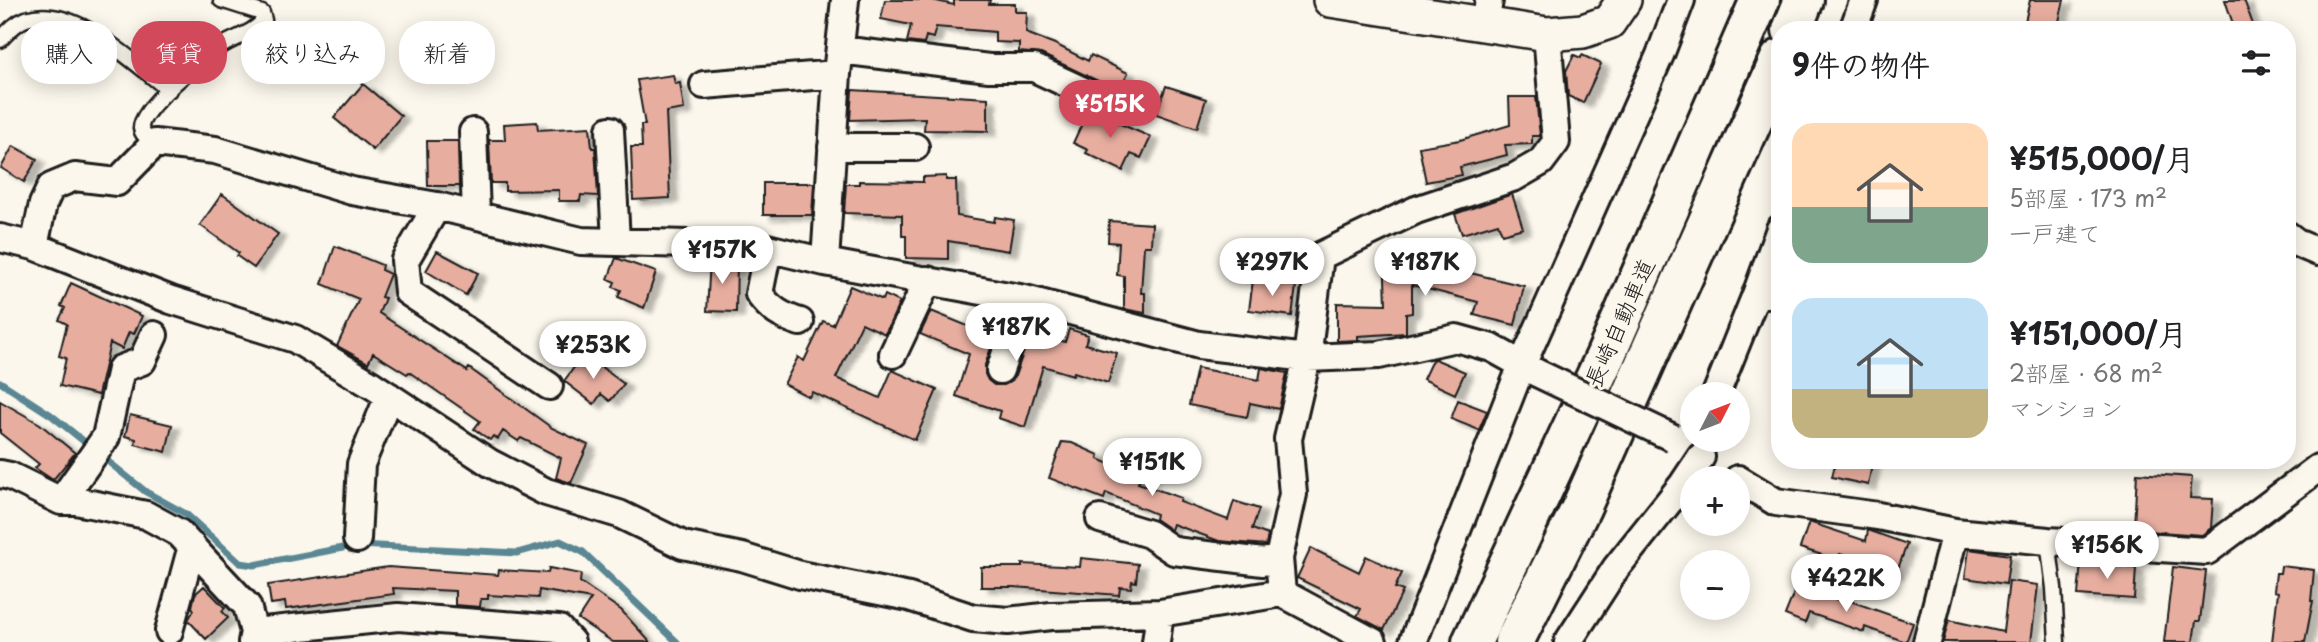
<!DOCTYPE html>
<html lang="ja">
<head>
<meta charset="utf-8">
<style>
	body { margin:0; font-family:"Playpen Sans","Klee One",sans-serif; background:#f2f2f2; color:#202124; height:100vh; display:flex; flex-direction:column; font-size:26px; white-space:nowrap }
	* { box-sizing:border-box; margin:0 }
	p { font-size:23px; color:#757577 }
	.icon { flex:none; width:38px; height:38px; fill:none; stroke:currentColor; stroke-width:2; stroke-linecap:round; stroke-linejoin:round }
	.map { position:relative; flex:1; overflow:hidden }
	.drawer { position:absolute; left:1771px; top:21px; width:525px; height:448px; display:flex; flex-direction:column; background:#fff; border-radius:28px; box-shadow:0 4px 18px #0003 }
	.drawer>* { flex:none }
	.top-card { position:absolute; left:21px; top:21px; width:665px; height:63px; display:flex; gap:14px }
	.needle { width:46px; rotate:48deg }
	.controls { position:absolute; left:1680px; top:382px; display:grid; gap:14px }
	.controls a { display:grid; place-items:center; width:70px; height:70px; border-radius:50%; background:#fff; box-shadow:0 4px 18px #0003; font-size:35px }
	.price { position:absolute; translate:-50% -60px; padding:0 16px; border-radius:24px; background:#fff; color:#222; font-size:23px; line-height:46px; filter:drop-shadow(0 2px 4px #0008) }
	.price::after { content:''; position:absolute; left:50%; top:42px; width:21px; height:16px; margin-left:-10px; background:inherit; clip-path:polygon(0 0,100% 0,50% 100%) }
	.price.selected { background:#d1495b; color:#fff }
	ul { padding:0; list-style:none }
	li { display:flex; align-items:center; gap:21px; height:175px; padding:0 21px }
	li span { display:grid; place-items:center; flex:none; width:196px; height:140px; border-radius:21px; color:#555 }
	li>.icon { margin-inline-start:auto }
	span .icon { width:84px; height:84px; fill:#fffc; stroke-width:1 }
	li b { font-size:30px }
	h2 { display:flex; justify-content:space-between; align-items:center; height:84px; padding:0 21px; font-size:30px }
	.tag { padding:0 24px; border-radius:28px; background:#fff; box-shadow:0 4px 18px #0003; font-size:24px; line-height:63px }
	.tag.selected { background:#d1495b; color:#fff }
	.map>svg:first-child { display:block }
	.lines { fill:none; stroke-linecap:round; stroke-linejoin:round }
	.stream { stroke:#5a8793; stroke-width:7 }
	.building { fill:#e7aea0; stroke:#1c1c1c; stroke-width:2; filter:url(#shadow) }
	.service-casing { stroke:#1c1c1c; stroke-width:19 }
	.minor-casing { stroke:#1c1c1c; stroke-width:32 }
	.tertiary-casing { stroke:#1c1c1c; stroke-width:38 }
	.motorway-casing { stroke:#1c1c1c; stroke-width:44 }
	.service { stroke:#fbf7ec; stroke-width:14 }
	.minor { stroke:#fbf7ec; stroke-width:26 }
	.tertiary { stroke:#fbf7ec; stroke-width:33 }
	.motorway { stroke:#fbf7ec; stroke-width:38 }
	.minor-bridge-casing { stroke:#1c1c1c; stroke-width:32; stroke-linecap:butt }
	.minor-bridge { stroke:#fbf7ec; stroke-width:26 }
	.labels { text-anchor:middle; stroke-width:6; stroke-linejoin:round; paint-order:stroke }
	.street-label { font-size:23px; fill:#1c1c1c; stroke:#fbf7ec }
</style>
</head>
<body>
<div class="map">
<svg width="2318" height="642" viewBox="0 0 2318 642">
	<defs>
		<filter id="shadow"><feDropShadow dx="8" dy="4.5" stdDeviation="2" flood-color="#0004"/></filter>
	</defs>
	<rect width="100%" height="100%" fill="#fbf7ec"/>
	<filter id="ink" filterUnits="userSpaceOnUse"><feTurbulence type="fractalNoise" baseFrequency=".0143" numOctaves="2"/><feDisplacementMap in="SourceGraphic" scale="14" xChannelSelector="R" yChannelSelector="G"/><feConvolveMatrix kernelMatrix="1 2 1 2 8 2 1 2 1" color-interpolation-filters="sRGB"/></filter>
	<g filter="url(#ink)">
		<g class="lines">
			<path class="stream" d="M 0,382 L 51,415 L 91,447
				M 100,455 L 146,492 L 186,514 L 240,563 L 254,565 L 358,545 L 517,553 L 560,541 L 583,552 L 677,642"/>
		</g>
		<path class="building" d="M 885,0 L 932,0 L 954,5 L 954,0 L 990,0 L 989,4 L 1015,4 L 1015,12 L 1027,12 L 1026,33 L 1055,44 L 1088,61 L 1091,55 L 1128,73 L 1119,91 L 1041,54 L 1019,52 L 1019,43 L 995,42 L 995,32 L 936,27 L 933,38 L 926,36 L 924,44 L 907,42 L 911,25 L 881,19 Z
			M 2030,0 L 2064,0 L 2057,30 L 2023,30 Z
			M 2225,0 L 2244,0 L 2255,30 L 2235,30 Z
			M 1574,55 L 1581,58 L 1582,55 L 1601,64 L 1583,103 L 1568,96 L 1566,71 Z
			M 673,75 L 675,84 L 680,83 L 684,109 L 666,112 L 670,198 L 633,200 L 631,147 L 642,147 L 641,125 L 645,125 L 637,80 Z
			M 363,84 L 401,116 L 373,150 L 334,118 Z
			M 1166,86 L 1206,99 L 1197,128 L 1156,114 Z
			M 852,90 L 988,98 L 988,131 L 924,130 L 925,118 L 850,120 Z
			M 1509,97 L 1536,97 L 1540,136 L 1532,136 L 1532,144 L 1505,145 L 1507,155 L 1460,167 L 1462,175 L 1426,182 L 1419,147 L 1460,140 L 1510,125 Z
			M 1083,108 L 1151,137 L 1141,158 L 1131,154 L 1123,171 L 1086,153 L 1088,150 L 1073,143 L 1086,115 L 1081,113 Z
			M 537,122 L 538,130 L 590,127 L 592,148 L 595,148 L 598,196 L 581,195 L 580,201 L 559,201 L 559,190 L 505,191 L 505,183 L 491,183 L 489,140 L 505,140 L 504,124 Z
			M 427,141 L 458,141 L 459,186 L 428,186 Z
			M 13,146 L 37,159 L 24,182 L 1,168 Z
			M 946,176 L 946,180 L 956,180 L 957,216 L 994,222 L 995,217 L 1014,220 L 1009,251 L 948,241 L 948,259 L 906,258 L 906,236 L 902,236 L 902,215 L 844,213 L 846,184 L 859,184 L 859,181 L 923,182 L 923,177 Z
			M 763,183 L 814,183 L 812,215 L 763,215 Z
			M 222,194 L 278,234 L 254,268 L 237,256 L 239,253 L 200,225 Z
			M 1512,194 L 1523,228 L 1502,234 L 1498,223 L 1462,234 L 1455,214 Z
			M 1109,221 L 1152,224 L 1151,246 L 1144,246 L 1141,293 L 1145,293 L 1145,313 L 1124,309 L 1124,276 L 1117,275 L 1119,243 L 1108,242 Z
			M 335,246 L 382,265 L 381,270 L 390,274 L 381,297 L 385,298 L 379,313 L 467,371 L 469,368 L 552,428 L 588,445 L 571,483 L 556,478 L 561,458 L 521,438 L 518,441 L 503,431 L 498,439 L 493,436 L 490,440 L 474,429 L 480,421 L 409,372 L 407,374 L 373,353 L 368,363 L 337,346 L 359,299 L 322,284 Z
			M 437,251 L 478,273 L 466,295 L 426,271 Z
			M 1384,252 L 1524,286 L 1515,325 L 1474,315 L 1478,302 L 1412,285 L 1412,313 L 1406,314 L 1406,333 L 1358,336 L 1358,340 L 1337,341 L 1337,303 L 1386,304 Z
			M 616,258 L 656,272 L 644,308 L 618,297 L 621,290 L 613,287 L 615,282 L 608,279 Z
			M 710,260 L 737,261 L 736,312 L 707,311 Z
			M 1253,280 L 1296,286 L 1292,316 L 1249,310 Z
			M 71,283 L 142,316 L 134,334 L 129,332 L 122,349 L 110,343 L 98,395 L 60,386 L 66,358 L 59,356 L 67,324 L 59,320 L 65,308 L 61,306 Z
			M 850,286 L 883,300 L 885,295 L 900,302 L 885,334 L 862,323 L 836,378 L 880,398 L 892,370 L 937,390 L 915,440 L 812,392 L 809,397 L 784,384 L 798,357 L 804,361 L 823,321 L 833,325 Z
			M 931,311 L 970,327 L 974,316 L 999,325 L 985,365 L 985,374 L 988,380 L 994,385 L 1004,385 L 1010,382 L 1015,376 L 1031,331 L 1065,342 L 1069,329 L 1088,335 L 1085,344 L 1117,353 L 1108,383 L 1074,372 L 1073,375 L 1043,366 L 1025,427 L 998,418 L 1000,411 L 956,396 L 969,354 L 920,334 Z
			M 584,354 L 624,384 L 610,401 L 601,394 L 594,404 L 564,381 Z
			M 1435,359 L 1465,372 L 1455,394 L 1423,379 L 1432,360 Z
			M 1197,368 L 1259,380 L 1261,368 L 1287,373 L 1279,409 L 1250,403 L 1247,417 L 1189,405 Z
			M 1458,400 L 1487,411 L 1479,430 L 1451,419 Z
			M 0,401 L 40,424 L 75,453 L 53,480 L 35,468 L 39,464 L 0,433 Z
			M 130,415 L 172,425 L 166,452 L 135,444 L 136,439 L 125,436 Z
			M 1062,442 L 1072,443 L 1099,455 L 1098,459 L 1141,477 L 1138,483 L 1181,498 L 1180,502 L 1228,520 L 1234,501 L 1259,509 L 1252,529 L 1268,535 L 1266,545 L 1219,541 L 1173,524 L 1171,530 L 1155,519 L 1156,514 L 1106,493 L 1104,499 L 1049,478 Z
			M 1836,460 L 1873,460 L 1868,485 L 1832,477 Z
			M 2137,473 L 2192,477 L 2190,498 L 2213,499 L 2211,528 L 2202,535 L 2146,531 L 2146,527 L 2134,527 Z
			M 1809,522 L 1866,541 L 1868,530 L 1907,544 L 1896,574 L 1840,554 L 1838,560 L 1800,548 Z
			M 1311,548 L 1359,572 L 1366,556 L 1402,573 L 1395,588 L 1403,591 L 1384,630 L 1357,616 L 1361,609 L 1297,578 Z
			M 1969,549 L 2010,555 L 2006,584 L 1965,578 Z
			M 1081,558 L 1138,564 L 1136,582 L 1132,581 L 1131,588 L 1120,587 L 1119,595 L 1014,587 L 981,587 L 981,567 L 1022,567 L 1022,564 L 1080,567 Z
			M 2081,562 L 2136,568 L 2134,599 L 2078,595 Z
			M 2281,566 L 2314,570 L 2311,601 L 2313,601 L 2305,642 L 2272,642 L 2278,592 L 2274,591 L 2276,573 L 2280,573 Z
			M 388,567 L 498,575 L 499,570 L 548,573 L 549,568 L 581,574 L 580,582 L 621,610 L 650,642 L 613,642 L 578,619 L 591,599 L 539,590 L 538,598 L 488,595 L 488,599 L 481,599 L 480,607 L 455,605 L 455,591 L 393,588 L 394,594 L 286,609 L 285,602 L 271,604 L 268,585 Z
			M 2173,567 L 2206,571 L 2200,621 L 2196,621 L 2193,642 L 2164,642 Z
			M 2009,581 L 2038,585 L 2031,642 L 1943,642 L 1949,620 L 2003,632 Z
			M 1797,585 L 1838,600 L 1839,597 L 1913,623 L 1906,642 L 1865,627 L 1864,632 L 1809,613 L 1805,623 L 1785,615 Z
			M 204,586 L 225,608 L 222,611 L 228,618 L 206,639 L 188,620 L 194,610 L 192,607 L 195,594 Z"/>
		<g class="lines">
			<g class="service-casing">
				<path id="service" d="M 0,40 C 8,32 15,23 26,19 C 75,3 133,63 169,90
					M 155,143 C 149,139 142,136 141,128 C 140,108 206,55 223,45 C 238,36 252,34 264,20 L 262,13 L 221,0
					M 2048,541 L 2054,588 L 2057,642"/>
			</g>
			<g class="minor-casing">
				<path id="minor" d="M 1485,25 L 1489,0
					M 1853,30 L 1864,0
					M 840,50 L 989,68 L 1034,68 L 1111,104
					M 704,85 L 837,74
					M 610,130 L 616,241
					M 473,132 L 476,215
					M 832,147 L 915,147
					M 437,206 L 405,260 L 408,292 L 549,386
					M 2287,235 L 2299,244 L 2318,252
					M 0,238 L 34,246 L 171,300 L 295,339 L 372,385 L 490,463 L 546,492 L 619,514 L 683,545 L 742,557 L 800,575 L 909,597 L 973,618 L 1008,621 L 1051,616 L 1160,613 L 1282,593 L 1279,558 L 1293,494 L 1288,439 L 1307,358 L 1320,256 L 1416,210 L 1515,177 L 1541,162 L 1556,142 L 1547,34
					M 34,246 L 43,204 L 51,187 L 75,177 L 117,182 L 155,143 L 215,150 L 352,191 L 437,206 L 581,241 L 759,246 L 825,262 L 1025,299 L 1199,345 L 1307,358 L 1379,355 L 1456,338 L 1492,348 L 1537,373
					M 768,249 L 759,294 C 771,310 781,316 800,322
					M 825,262 L 837,74 L 845,0
					M 1757,292 L 1780,229
					M 893,354 L 928,280
					M 1000,370 L 1025,299
					M 1716,394 L 1757,292 L 1780,295
					M 0,474 L 10,476 L 61,501 L 76,501 L 146,515 L 179,533 L 247,606 L 254,632 L 252,642
					M 1738,479 L 1776,502 L 1878,516 L 1955,532 L 2048,541 L 2207,551 L 2318,468
					M 61,501 L 106,437 L 121,369 L 142,361 L 154,335
					M 1100,519 L 1149,534 L 1174,551 L 1263,562 L 1279,558
					M 357,539 L 361,464 L 389,396
					M 1282,593 L 1373,642
					M 169,631 L 192,546
					M 254,632 L 398,617 L 559,629 L 571,642
					M 1156,642 L 1160,613
					M 1413,642 L 1522,365 L 1660,55 L 1681,0
					M 1568,642 L 1616,568 L 1683,484 L 1701,457
					M 1927,642 L 1955,532"/>
			</g>
			<g class="tertiary-casing">
				<path id="tertiary" d="M 1330,0 L 1547,34 L 1583,31 L 1609,22 L 1624,0"/>
			</g>
			<g class="motorway-casing">
				<path id="motorway" d="M 1792,30 L 1804,0
					M 1472,642 L 1605,357 L 1760,0
					M 1514,642 L 1581,508 L 1780,59"/>
			</g>
			<use href="#service" class="service"/>
			<use href="#minor" class="minor"/>
			<use href="#tertiary" class="tertiary"/>
			<use href="#motorway" class="motorway"/>
			<g class="minor-bridge-casing">
				<path id="minor-bridge" d="M 1537,373 L 1673,438"/>
			</g>
			<use href="#minor-bridge" class="minor-bridge"/>
		</g>
	</g>
	<g class="labels">
		<g class="street-label">
			<text transform="translate(1620 323) rotate(-66)" y="8">長崎自動車道</text>
		</g>
	</g>
</svg>
<div class="controls">
<a><svg class="needle" viewBox="-14 -14 28 28"><path d="M0-13l5 13h-10z" fill="#e53935"/><path d="M0 13l5-13h-10z" fill="#757577"/></svg></a>
<a>+</a>
<a>−</a>
</div>
<b class="price selected" style="left:1110px;top:140px">¥515K</b>
<b class="price" style="left:722px;top:286px">¥157K</b>
<b class="price" style="left:1272px;top:298px">¥297K</b>
<b class="price" style="left:1425px;top:298px">¥187K</b>
<b class="price" style="left:1016px;top:363px">¥187K</b>
<b class="price" style="left:593px;top:381px">¥253K</b>
<b class="price" style="left:1152px;top:498px">¥151K</b>
<b class="price" style="left:2107px;top:581px">¥156K</b>
<b class="price" style="left:1846px;top:614px">¥422K</b>
<div class="top-card">
<a class="tag">購入</a>
<a class="tag selected">賃貸</a>
<a class="tag">絞り込み</a>
<a class="tag">新着</a>
</div>
<section class="drawer">
<h2>9件の物件<svg class="icon" aria-label="filters" viewBox="0 0 24 24"><path d="M4 7h16M4 17h16"/><circle cx="9" cy="7" r="2"/><circle cx="15" cy="17" r="2"/></svg></h2>
<ul>
<li><span style="background:linear-gradient(#ffd9b3 60%,#7fa58c 0)"><svg class="icon" aria-label="home" viewBox="0 0 24 24"><path d="M3 11l9-7 9 7M6 9v11h12V9"/></svg></span><div><b>¥515,000/月</b><p>5部屋 · 173 m²</p><p>一戸建て</p></div></li>
<li><span style="background:linear-gradient(#bfe0f5 65%,#c2b280 0)"><svg class="icon" aria-label="home" viewBox="0 0 24 24"><path d="M3 11l9-7 9 7M6 9v11h12V9"/></svg></span><div><b>¥151,000/月</b><p>2部屋 · 68 m²</p><p>マンション</p></div></li>
</ul>
</section>
</div>
</body>
</html>
